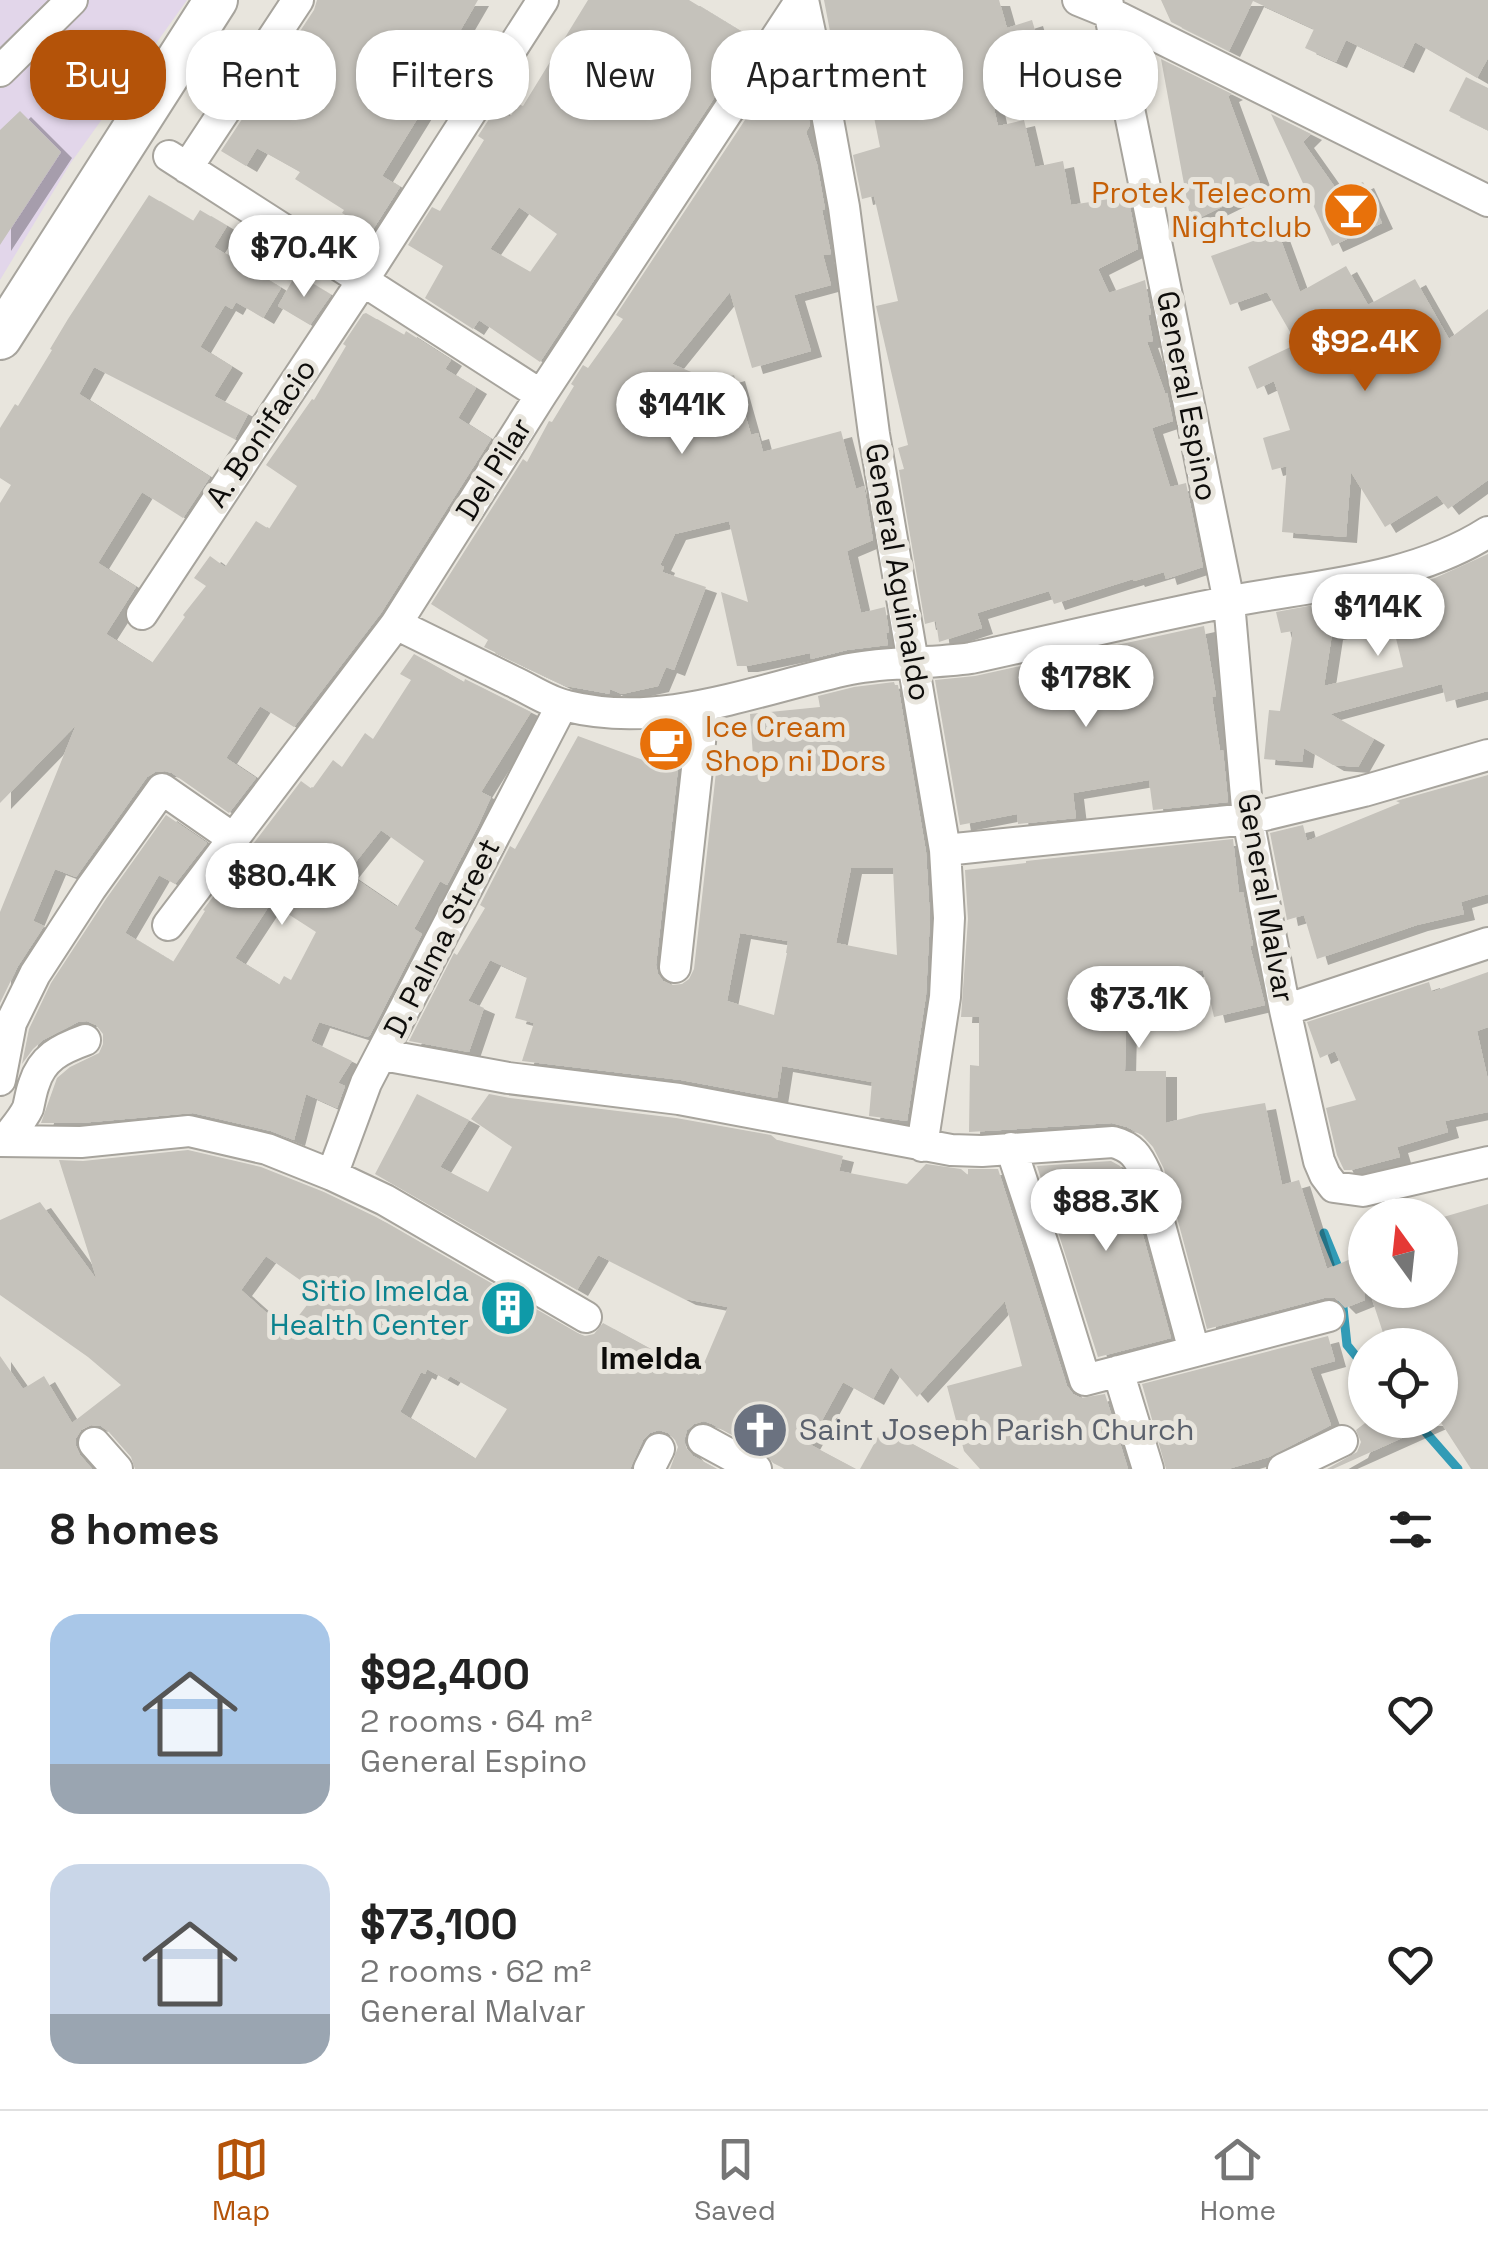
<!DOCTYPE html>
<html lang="en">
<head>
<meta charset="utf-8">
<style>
	body { margin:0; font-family:"Space Grotesk",sans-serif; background:#f2f2f2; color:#222; height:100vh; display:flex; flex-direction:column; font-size:38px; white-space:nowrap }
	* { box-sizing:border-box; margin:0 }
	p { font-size:32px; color:#767676 }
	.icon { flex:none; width:55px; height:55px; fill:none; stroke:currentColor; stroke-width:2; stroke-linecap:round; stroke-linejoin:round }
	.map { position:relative; height:1469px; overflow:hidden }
	.details { display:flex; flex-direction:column; background:#fff; flex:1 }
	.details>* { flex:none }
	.top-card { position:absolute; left:30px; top:30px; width:1430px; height:90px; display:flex; gap:20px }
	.needle { width:65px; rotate:345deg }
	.controls { position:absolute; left:1348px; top:1198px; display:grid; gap:20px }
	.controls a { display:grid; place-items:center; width:110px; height:110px; border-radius:50%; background:#fff; box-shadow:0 2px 8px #0004; font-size:50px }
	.price { position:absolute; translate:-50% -85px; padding:0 22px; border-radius:35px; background:#fff; color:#222; font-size:32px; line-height:65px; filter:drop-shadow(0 2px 5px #0008) }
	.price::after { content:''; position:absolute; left:50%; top:60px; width:30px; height:22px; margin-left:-15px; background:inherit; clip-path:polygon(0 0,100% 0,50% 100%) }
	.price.active { background:#b45309; color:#fff }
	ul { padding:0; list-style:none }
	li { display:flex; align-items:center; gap:30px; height:250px; padding:0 50px }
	li span { display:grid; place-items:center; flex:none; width:280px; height:200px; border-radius:30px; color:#555 }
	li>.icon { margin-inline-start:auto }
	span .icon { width:120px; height:120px; fill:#fffc; stroke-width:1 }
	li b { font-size:42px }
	h2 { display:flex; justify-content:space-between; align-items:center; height:120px; padding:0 50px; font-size:42px }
	.chip { padding:0 35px; border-radius:40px; background:#fff; box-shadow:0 2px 8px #0004; font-size:35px; line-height:90px }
	.chip.active { background:#b45309; color:#fff }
	.tabs { display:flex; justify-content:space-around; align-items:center; height:140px; border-top:2px solid #e0e0e0; background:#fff; font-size:28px; color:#767676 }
	.tabs a { display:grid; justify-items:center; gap:5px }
	.tabs .active { color:#b45309 }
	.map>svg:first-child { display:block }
	.industrial { fill:#e2d6ea }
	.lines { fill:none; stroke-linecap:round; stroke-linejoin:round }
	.stream { stroke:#319bb6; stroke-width:9 }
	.building { fill:#c5c2bb; fill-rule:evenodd; filter:url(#shadow) }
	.street-casing { stroke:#a7a49d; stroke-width:34 }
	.secondary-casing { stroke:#a7a49d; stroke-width:46 }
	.street { stroke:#fff; stroke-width:30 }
	.secondary { stroke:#fff; stroke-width:42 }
	.labels { text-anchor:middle; stroke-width:10; stroke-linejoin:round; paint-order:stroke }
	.food-label { font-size:30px; fill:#c56008; stroke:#e8e5dd; text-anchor:end }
	.street-label { font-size:30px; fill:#0e0d0b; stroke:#e8e5dd }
	.culture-label { font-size:30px; fill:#0d838f; stroke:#e8e5dd; text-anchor:end }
	.worship-label { font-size:30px; fill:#5b616d; stroke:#e8e5dd; text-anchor:start }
	.neighbourhood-label { font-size:32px; font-weight:bold; fill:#0e0d0b; stroke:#e8e5dd }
</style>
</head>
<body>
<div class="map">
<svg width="1488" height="1469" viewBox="0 0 1488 1469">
	<defs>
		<filter id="shadow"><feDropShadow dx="11" dy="6" stdDeviation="0" flood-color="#0004"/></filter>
	</defs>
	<rect width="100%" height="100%" fill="#e8e5dd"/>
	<path class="industrial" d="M 0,0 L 187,0 L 70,164 L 0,280 Z"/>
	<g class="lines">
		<path class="stream" d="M 1324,1233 L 1340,1272
			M 1342,1298 L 1347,1345 L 1365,1367
			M 1415,1420 L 1458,1469"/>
	</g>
	<path class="building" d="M 317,0 L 478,0 L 460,31 L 475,42 L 451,75 L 466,85 L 447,115 L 427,103 L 382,176 L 400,187 L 372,231 L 342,213 L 344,210 L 295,179 L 300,172 L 257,148 L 246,166 L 221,151 L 314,10 Z
		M 588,0 L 689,0 L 753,39 L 540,362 L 479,320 L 473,329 L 425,298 L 443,266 L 408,245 L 432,207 L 440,211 L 484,140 L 478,136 L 497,107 L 510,117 L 518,104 L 523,106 ZM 519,207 L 557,234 L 530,272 L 490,249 Z
		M 824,0 L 999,0 L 1007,28 L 1032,20 L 1044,61 L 987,77 L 998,126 L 1024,120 L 1035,167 L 1063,161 L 1071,205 L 1128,196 L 1138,249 L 1098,269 L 1109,293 L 1145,280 L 1151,314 L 1148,315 L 1153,341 L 1147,342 L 1165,393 L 1167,393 L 1173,421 L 1152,428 L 1170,487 L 1186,483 L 1203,567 L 1166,579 L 1164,572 L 1134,581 L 1133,579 L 1054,604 L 1049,591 L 977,613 L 982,628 L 939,642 L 936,621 L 925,624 L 899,470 L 904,469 L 898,448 L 908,445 L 876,306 L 898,301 L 874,196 L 862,199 L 853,155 L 880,147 L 860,47 L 848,65 L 837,68 Z
		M 1161,0 L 1488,0 L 1488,58 L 1477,78 L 1415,42 L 1403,67 L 1346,40 L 1336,62 L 1305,48 L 1314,29 L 1253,1 L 1229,51 L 1171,22 Z
		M 1098,49 L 1106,92 L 1042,111 L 1030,69 Z
		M 1161,59 L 1232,94 L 1228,96 L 1260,183 L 1248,194 L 1191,222 Z
		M 774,76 L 804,95 L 810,125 L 806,132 L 817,164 L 825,209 L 822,210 L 831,254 L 823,255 L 831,285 L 794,295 L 811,351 L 752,368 L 730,292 L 672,364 L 713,381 L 734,375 L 751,435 L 758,433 L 763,452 L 841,431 L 856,489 L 864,486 L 873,540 L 847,551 L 861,613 L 885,607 L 889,632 L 886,633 L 888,645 L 847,650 L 811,659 L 810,653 L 747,666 L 737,666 L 721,592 L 748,602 L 729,521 L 675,534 L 660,565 L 664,567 L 662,572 L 706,587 L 674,670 L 666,667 L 658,686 L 622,694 L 610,689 L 609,694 L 605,693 L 566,686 L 484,647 L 488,640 L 431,604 L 523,459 L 527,462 L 549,421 L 552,422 L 574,386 L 571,384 L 583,365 L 588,368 L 623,319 L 616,315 Z
		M 1466,77 L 1488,88 L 1488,130 L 1449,111 Z
		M 20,111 L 61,152 L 0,245 L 0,130 Z
		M 1271,114 L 1311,134 L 1303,142 L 1339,193 L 1363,182 L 1382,223 L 1332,246 Z
		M 149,195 L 193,221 L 200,210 L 227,226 L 214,247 L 281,288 L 263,318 L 236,302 L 232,309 L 225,305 L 200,347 L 232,367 L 214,396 L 248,414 L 235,439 L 94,367 L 79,394 L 210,477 L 183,518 L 142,492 L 98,563 L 136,587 L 106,634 L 152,663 L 185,617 L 183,615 L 206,586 L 194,578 L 210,556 L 225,567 L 256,521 L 269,529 L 297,486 L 266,465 L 312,399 L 314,400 L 346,346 L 343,344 L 363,314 L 366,313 L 404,335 L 406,331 L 451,360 L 445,369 L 476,388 L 458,418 L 491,439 L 381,613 L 294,727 L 260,706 L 226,758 L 256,778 L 229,813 L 172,773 L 165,771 L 155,772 L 147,777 L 76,877 L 55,869 L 33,921 L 44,926 L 18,966 L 0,1003 L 0,912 L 76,725 L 0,803 L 0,503 L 11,485 L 0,478 L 0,428 L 15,404 L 18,406 L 52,350 L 50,349 L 68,319 Z
		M 1278,232 L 1300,292 L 1346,266 L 1368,305 L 1415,279 L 1449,339 L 1488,309 L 1488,480 L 1448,509 L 1437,495 L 1385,527 L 1351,472 L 1346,537 L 1282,532 L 1287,466 L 1272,470 L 1263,438 L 1290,430 L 1274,381 L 1257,389 L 1248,367 L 1297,344 L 1267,292 L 1230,305 L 1211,256 Z
		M 296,274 L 331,295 L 310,325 L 278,306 Z
		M 1488,554 L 1488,691 L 1446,702 L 1442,684 L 1330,714 L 1374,739 L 1358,767 L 1333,765 L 1304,748 L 1302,762 L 1264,759 L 1269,710 L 1280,711 L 1293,631 L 1281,633 L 1276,612 L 1401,589 L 1435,578 ZM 1392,622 L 1403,667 L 1324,686 L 1332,634 Z
		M 1204,626 L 1216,696 L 1212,697 L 1220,751 L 1223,750 L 1228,802 L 1153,810 L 1149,780 L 1073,793 L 1076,818 L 1018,824 L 1017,814 L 960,825 L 935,680 L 975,676 Z
		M 414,654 L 464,682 L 465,679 L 531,712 L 481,792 L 491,797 L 478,826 L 447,885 L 440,881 L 414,929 L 422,934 L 370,1035 L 367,1037 L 319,1022 L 311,1041 L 352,1061 L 338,1083 L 345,1086 L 337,1108 L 306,1094 L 294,1140 L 271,1131 L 193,1113 L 80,1123 L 41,1123 L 57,1078 L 70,1067 L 99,1053 L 103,1044 L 103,1034 L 96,1025 L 87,1021 L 78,1022 L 43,1040 L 33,1049 L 22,1064 L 29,1029 L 51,983 L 106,899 L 166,815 L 207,843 L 175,884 L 159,875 L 125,933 L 173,962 L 205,911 L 203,910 L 301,781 L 312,789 L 333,760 L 342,767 L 365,733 L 373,739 L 411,680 L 400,674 ZM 381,830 L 424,861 L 397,907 L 347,873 ZM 271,903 L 316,932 L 291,980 L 284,976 L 279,985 L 235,958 Z
		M 894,682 L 895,685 L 898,685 L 926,852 L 930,918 L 926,995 L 907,1121 L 869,1116 L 872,1082 L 782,1066 L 777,1098 L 681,1080 L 522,1061 L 534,1023 L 515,1018 L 527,977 L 490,960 L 468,1001 L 484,1008 L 469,1052 L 409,1041 L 454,953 L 457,955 L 485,908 L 480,905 L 510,846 L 515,849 L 578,736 L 643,760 L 644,732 L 682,733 L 656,965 L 658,974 L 663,981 L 672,985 L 682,984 L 689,979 L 694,969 L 716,772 L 754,770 L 750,714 L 820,707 L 818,696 L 854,687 ZM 851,868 L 893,868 L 897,955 L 836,943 ZM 740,933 L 788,941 L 786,953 L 787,953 L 774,1015 L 727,1001 Z
		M 1488,775 L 1488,894 L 1461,902 L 1464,914 L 1417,925 L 1317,959 L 1304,915 L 1287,920 L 1270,833 L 1303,825 L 1307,841 L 1400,803 L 1396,801 Z
		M 1233,839 L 1239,893 L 1243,892 L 1253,945 L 1250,946 L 1265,1005 L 1214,1017 L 1203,970 L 1127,978 L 1125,1071 L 1166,1071 L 1166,1123 L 1200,1114 L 1265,1103 L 1282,1185 L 1299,1180 L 1327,1269 L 1365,1253 L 1365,1300 L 1345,1308 L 1335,1298 L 1324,1298 L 1207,1329 L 1164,1169 L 1153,1147 L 1142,1135 L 1127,1127 L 1112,1123 L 969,1132 L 970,1065 L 979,1066 L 979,1017 L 961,1017 L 968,919 L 965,870 L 1026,863 L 1026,861 Z
		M 1488,972 L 1488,1027 L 1477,1031 L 1488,1080 L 1488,1112 L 1445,1121 L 1448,1132 L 1397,1147 L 1400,1157 L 1351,1170 L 1344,1170 L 1337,1155 L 1326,1108 L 1356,1100 L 1335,1051 L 1320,1058 L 1307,1022 L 1429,982 L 1432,992 Z
		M 417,1094 L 469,1120 L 440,1167 L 488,1192 L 512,1147 L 471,1119 L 489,1094 L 510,1098 L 676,1118 L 771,1135 L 777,1140 L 843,1156 L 839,1171 L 907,1184 L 926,1164 L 961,1169 L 968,1175 L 968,1169 L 998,1169 L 1067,1386 L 1073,1394 L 1081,1398 L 1105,1394 L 1128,1469 L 980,1469 L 964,1451 L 947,1386 L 1022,1366 L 1005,1301 L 917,1397 L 891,1367 L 873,1399 L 843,1382 L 809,1444 L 856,1469 L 785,1469 L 773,1463 L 765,1453 L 712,1424 L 704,1421 L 694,1424 L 687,1430 L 684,1441 L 687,1449 L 693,1456 L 717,1469 L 670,1469 L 678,1447 L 675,1440 L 668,1433 L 659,1430 L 650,1433 L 643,1440 L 630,1469 L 135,1469 L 131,1457 L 108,1431 L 101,1426 L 91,1425 L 81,1430 L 76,1438 L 76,1446 L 80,1455 L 92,1469 L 0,1469 L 0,1356 L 23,1389 L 44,1376 L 72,1423 L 121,1385 L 88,1357 L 0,1295 L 0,1220 L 40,1202 L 97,1280 L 59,1160 L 83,1161 L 188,1150 L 261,1167 L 324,1192 L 376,1217 L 577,1333 L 585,1336 L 594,1334 L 603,1323 L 699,1375 L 728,1307 L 685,1299 L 598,1255 L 577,1290 L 375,1174 ZM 266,1256 L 317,1292 L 287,1331 L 241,1290 ZM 427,1369 L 447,1380 L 450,1376 L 507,1409 L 475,1459 L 400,1412 L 421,1372 L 425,1374 Z
		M 1111,1161 L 1120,1166 L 1128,1180 L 1171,1338 L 1098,1357 L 1037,1166 Z
		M 1488,1204 L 1488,1469 L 1471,1469 L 1440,1421 L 1333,1469 L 1327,1469 L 1357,1452 L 1361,1442 L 1356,1430 L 1369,1420 L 1440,1420 L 1440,1345 L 1387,1345 L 1369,1290 L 1440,1290 L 1440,1218 Z
		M 1328,1336 L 1335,1361 L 1310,1368 L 1331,1425 L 1269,1457 L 1228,1469 L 1166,1469 L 1142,1384 Z
		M 883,1428 L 959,1469 L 860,1469 Z"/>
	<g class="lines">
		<g class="street-casing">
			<path id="street" d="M 803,0 L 824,98 L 844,207 L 874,434 L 945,850 L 949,918 L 945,997 L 922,1146
				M 1078,0 L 1110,13 L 1488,201
				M 1107,0 L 1229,602 L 1248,819 L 1285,1010 L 1319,1161 L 1325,1175 L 1334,1187 L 1363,1191 L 1488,1162
				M 0,71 L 72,0
				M 169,156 L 541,395
				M 187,168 L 298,0
				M 142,614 L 363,280 L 543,0
				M 396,624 C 435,643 473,662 512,681 C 530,689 548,702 567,706 C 664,730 756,689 850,669 C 890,661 931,664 971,658 C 1058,639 1145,618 1232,601 C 1317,585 1413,580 1488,532
				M 945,850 L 1248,819 L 1364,791 L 1488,755
				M 168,925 L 396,624 L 541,395 L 801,0
				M 675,967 L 704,706
				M 1285,1010 L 1488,943
				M 383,1055 L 508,1078 L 679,1099 L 951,1150 L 982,1151 L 1113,1142 C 1132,1147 1138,1156 1146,1174 L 1194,1351
				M 0,1080 L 11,1023 L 35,974 L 91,888 L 162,789 L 234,839
				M 5,1140 C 13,1130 23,1119 28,1108 C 30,1100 31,1092 34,1084 C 42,1058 60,1049 85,1040
				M 0,1141 L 81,1142 L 189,1131 L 267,1149 L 332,1175 L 385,1200 L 586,1317
				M 1011,1148 L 1048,1260 L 1085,1380 L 1329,1316
				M 332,1175 L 366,1083 L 562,705
				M 1118,1371 L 1148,1469
				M 703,1440 L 756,1469
				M 94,1443 L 117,1469
				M 649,1469 L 659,1449
				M 1283,1469 L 1342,1441"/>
		</g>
		<g class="secondary-casing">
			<path id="secondary" d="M 0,338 L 216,0"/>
		</g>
		<use href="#street" class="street"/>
		<use href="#secondary" class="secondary"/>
	</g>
	<defs>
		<g id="bar-disc" transform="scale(2.875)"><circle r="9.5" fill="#e8710a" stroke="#e8e5dd"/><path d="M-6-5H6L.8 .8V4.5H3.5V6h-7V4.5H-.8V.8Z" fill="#fff"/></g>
		<g id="cafe-disc" transform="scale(2.875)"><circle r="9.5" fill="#e8710a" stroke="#e8e5dd"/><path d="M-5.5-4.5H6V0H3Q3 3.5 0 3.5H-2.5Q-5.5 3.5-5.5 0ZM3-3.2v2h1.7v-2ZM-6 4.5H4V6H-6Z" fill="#fff"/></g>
		<g id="building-disc" transform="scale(2.875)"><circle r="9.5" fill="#0f9aa8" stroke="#e8e5dd"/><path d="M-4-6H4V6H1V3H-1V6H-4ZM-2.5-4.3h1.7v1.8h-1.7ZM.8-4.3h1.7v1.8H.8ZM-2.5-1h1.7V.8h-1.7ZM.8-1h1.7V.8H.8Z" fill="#fff"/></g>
		<g id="church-disc" transform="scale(2.875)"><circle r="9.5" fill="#6b7280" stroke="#e8e5dd"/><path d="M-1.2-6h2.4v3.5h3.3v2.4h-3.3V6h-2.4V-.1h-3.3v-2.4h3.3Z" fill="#fff"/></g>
	</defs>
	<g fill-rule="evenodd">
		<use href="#bar-disc" x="1351" y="210"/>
		<use href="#cafe-disc" x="666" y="744"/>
		<use href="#building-disc" x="508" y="1308"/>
		<use href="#church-disc" x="760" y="1430"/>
	</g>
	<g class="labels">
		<g class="food-label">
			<text x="1312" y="203">Protek Telecom<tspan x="1312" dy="34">Nightclub</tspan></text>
			<text x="705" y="737" text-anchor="start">Ice Cream<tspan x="705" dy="34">Shop ni Dors</tspan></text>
		</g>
		<g class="street-label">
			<text transform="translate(1187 396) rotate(79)" y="10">General Espino</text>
			<text transform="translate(261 433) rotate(-56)" y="10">A. Bonifacio</text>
			<text transform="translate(494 469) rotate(-58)" y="10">Del Pilar</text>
			<text transform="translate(898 572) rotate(80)" y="10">General Aguinaldo</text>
			<text transform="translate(1266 898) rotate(80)" y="10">General Malvar</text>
			<text transform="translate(442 938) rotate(-63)" y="10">D. Palma Street</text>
		</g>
		<g class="culture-label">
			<text x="469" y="1301">Sitio Imelda<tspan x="469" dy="34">Health Center</tspan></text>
		</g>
		<g class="worship-label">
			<text x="799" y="1440">Saint Joseph Parish Church</text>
		</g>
		<g class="neighbourhood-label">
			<text x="651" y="1369">Imelda</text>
		</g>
	</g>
</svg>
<div class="controls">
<a><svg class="needle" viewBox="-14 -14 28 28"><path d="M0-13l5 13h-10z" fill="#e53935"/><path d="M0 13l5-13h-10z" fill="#767676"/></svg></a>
<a><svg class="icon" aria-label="locate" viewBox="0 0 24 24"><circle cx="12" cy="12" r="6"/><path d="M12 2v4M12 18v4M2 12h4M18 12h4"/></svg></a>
</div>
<b class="price" style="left:304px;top:300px">$70.4K</b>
<b class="price active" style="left:1365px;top:394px">$92.4K</b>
<b class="price" style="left:682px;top:457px">$141K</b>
<b class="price" style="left:1378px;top:659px">$114K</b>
<b class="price" style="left:1086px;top:730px">$178K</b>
<b class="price" style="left:282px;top:928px">$80.4K</b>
<b class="price" style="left:1139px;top:1051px">$73.1K</b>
<b class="price" style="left:1106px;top:1254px">$88.3K</b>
<div class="top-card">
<a class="chip active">Buy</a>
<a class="chip">Rent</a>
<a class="chip">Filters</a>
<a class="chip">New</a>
<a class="chip">Apartment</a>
<a class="chip">House</a>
</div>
</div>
<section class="details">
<h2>8 homes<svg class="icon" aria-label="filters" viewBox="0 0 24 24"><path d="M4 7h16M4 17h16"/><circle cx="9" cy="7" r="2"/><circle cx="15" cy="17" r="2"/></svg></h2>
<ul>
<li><span style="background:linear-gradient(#a9c7e8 75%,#9aa5b1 0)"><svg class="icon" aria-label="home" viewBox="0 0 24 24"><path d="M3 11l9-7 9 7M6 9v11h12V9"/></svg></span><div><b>$92,400</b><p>2 rooms · 64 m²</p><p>General Espino</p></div><svg class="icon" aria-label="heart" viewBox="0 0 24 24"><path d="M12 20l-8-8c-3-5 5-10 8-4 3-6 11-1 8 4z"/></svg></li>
<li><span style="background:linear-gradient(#c9d6e8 75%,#9aa5b1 0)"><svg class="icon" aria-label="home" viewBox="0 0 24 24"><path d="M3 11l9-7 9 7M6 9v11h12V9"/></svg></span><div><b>$73,100</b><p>2 rooms · 62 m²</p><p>General Malvar</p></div><svg class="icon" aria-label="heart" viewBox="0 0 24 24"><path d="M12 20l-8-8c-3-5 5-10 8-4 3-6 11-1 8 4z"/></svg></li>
</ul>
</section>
<nav class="tabs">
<a class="active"><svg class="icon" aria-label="map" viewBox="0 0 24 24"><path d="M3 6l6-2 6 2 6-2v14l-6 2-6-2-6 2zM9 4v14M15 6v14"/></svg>Map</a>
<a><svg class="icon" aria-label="saved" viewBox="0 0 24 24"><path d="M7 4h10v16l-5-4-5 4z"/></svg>Saved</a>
<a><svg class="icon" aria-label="home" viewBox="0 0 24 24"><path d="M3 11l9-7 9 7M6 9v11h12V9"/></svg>Home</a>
</nav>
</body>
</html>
